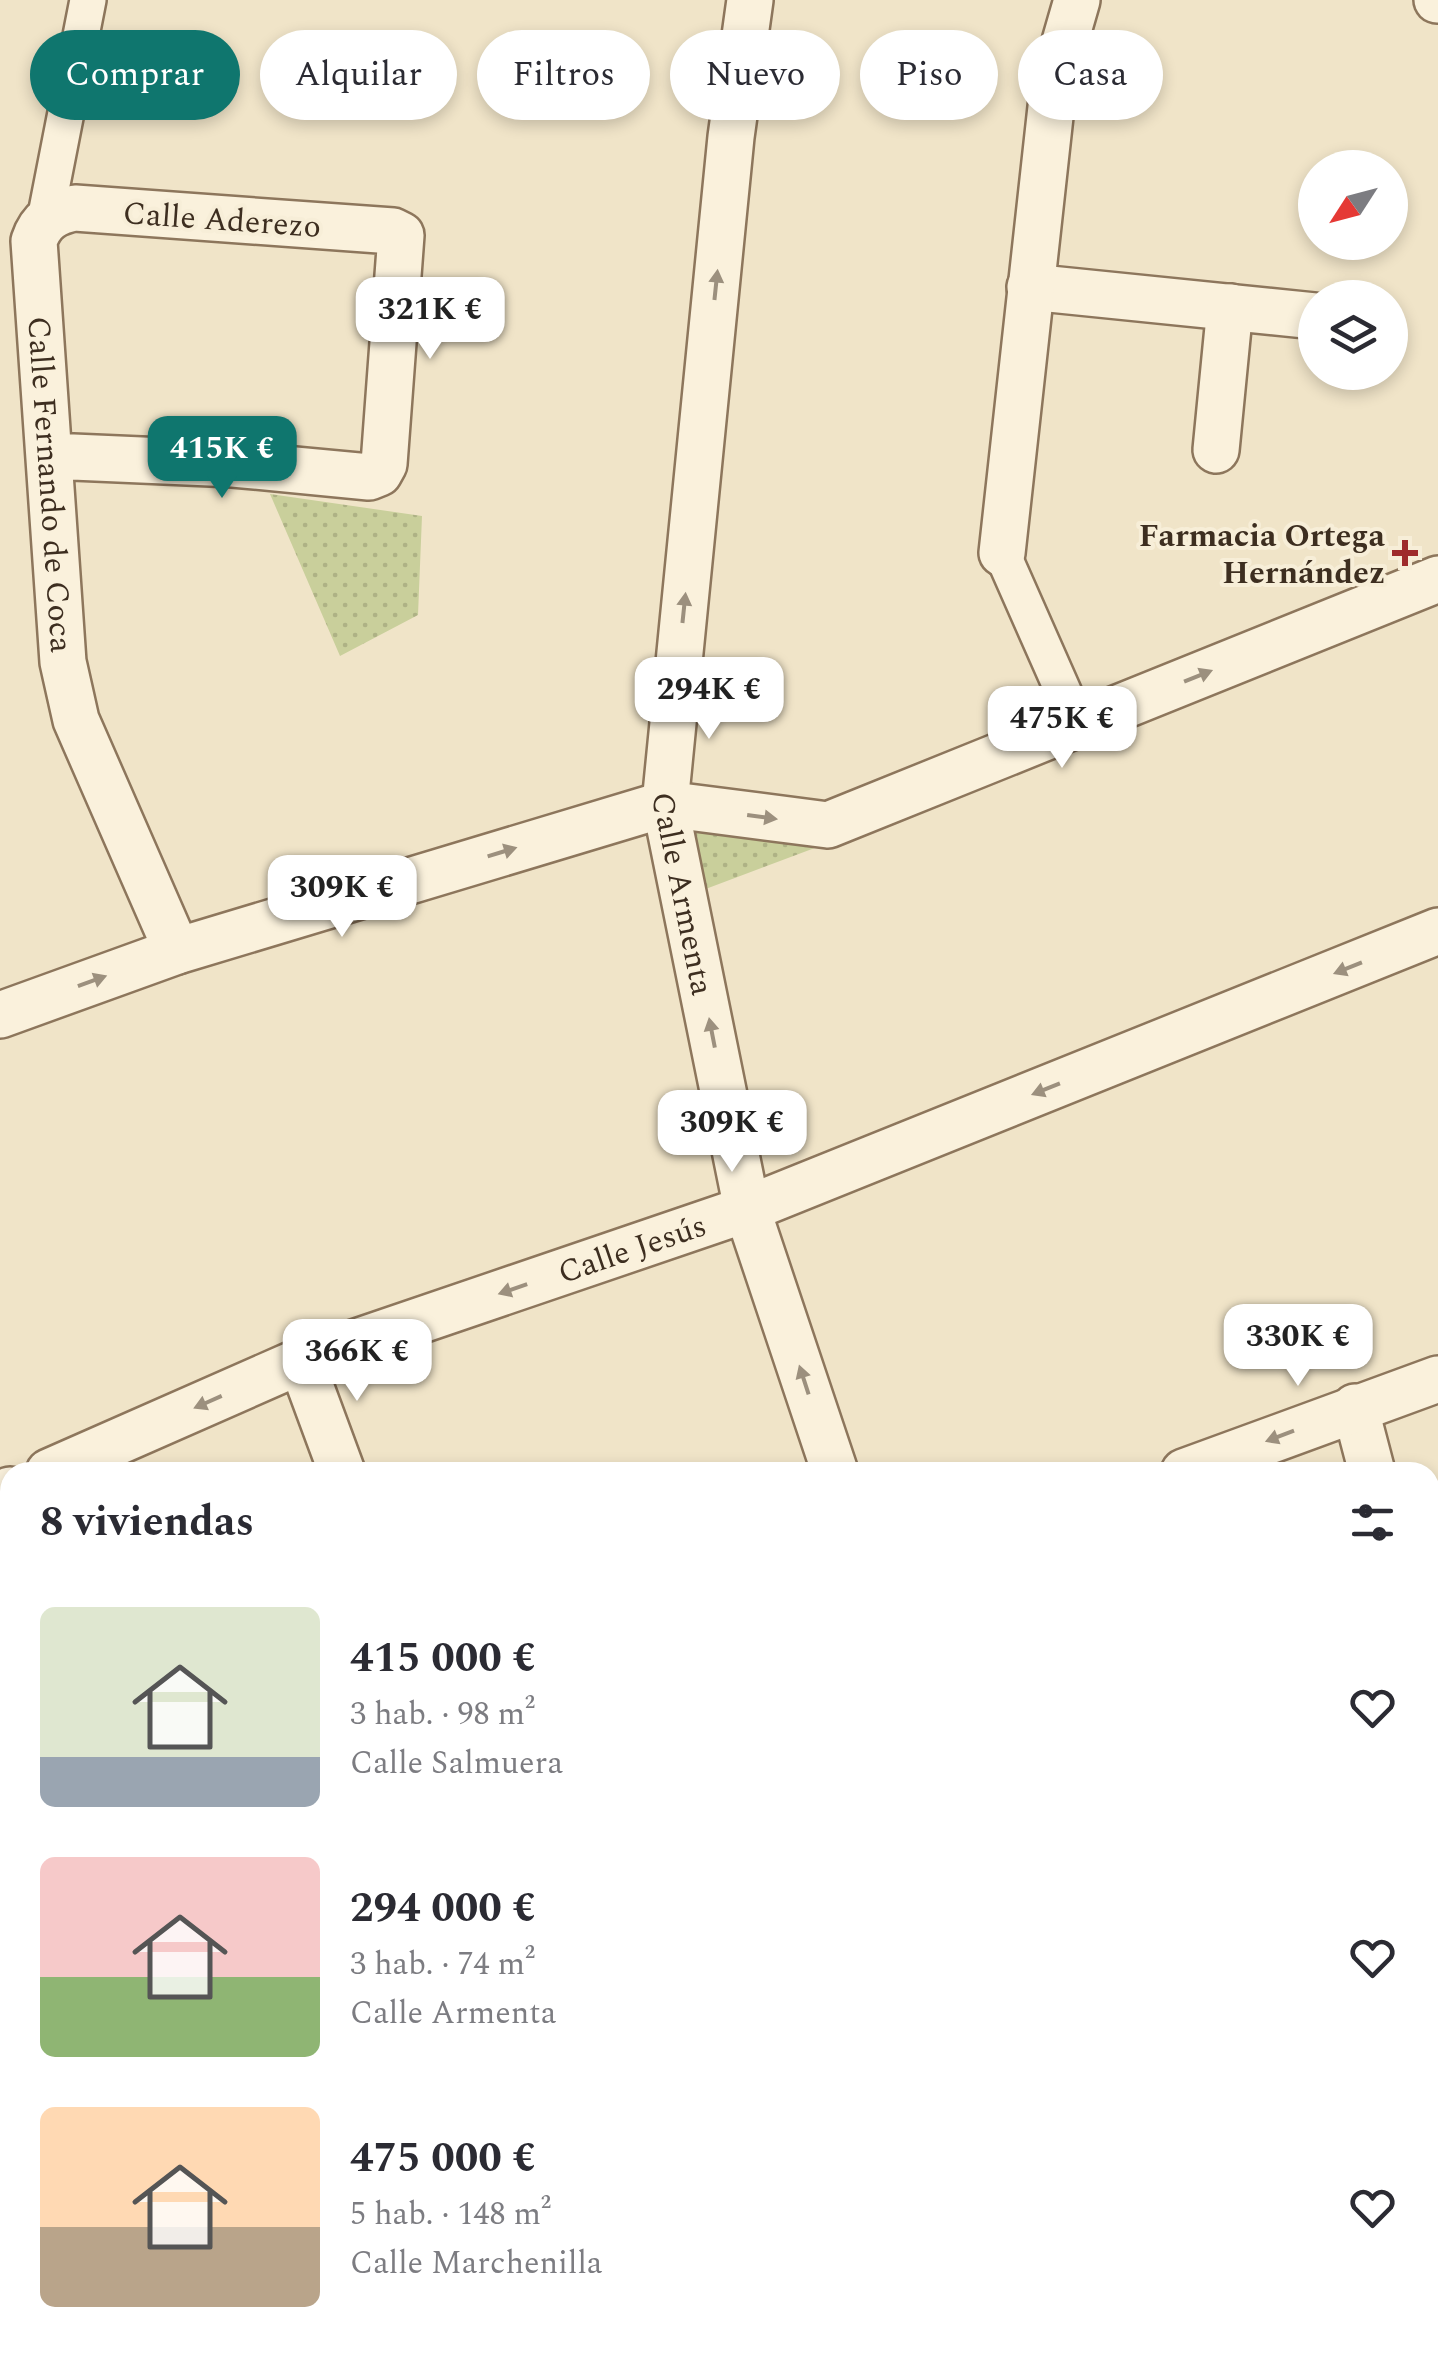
<!DOCTYPE html>
<html lang="es">
<head>
<meta charset="utf-8">
<style>
	body { margin:0; font-family:Spectral,serif; background:#f7f7f7; color:#2b2b33; height:100vh; display:flex; flex-direction:column; font-size:38px; white-space:nowrap }
	* { box-sizing:border-box; margin:0 }
	p { font-size:32px; color:#7c7c81 }
	.icon { flex:none; width:55px; height:55px; fill:none; stroke:currentColor; stroke-width:2; stroke-linecap:round; stroke-linejoin:round }
	.map { position:relative; flex:1; overflow:hidden }
	.sheet { position:absolute; left:0px; top:1462px; width:1440px; height:892px; display:flex; flex-direction:column; background:#fff; border-radius:30px 30px 0 0; box-shadow:0 5px 15px #0003 }
	.sheet>* { flex:none }
	.hud { position:absolute; left:30px; top:30px; width:1380px; height:90px; display:flex; gap:20px }
	.needle { width:65px; rotate:234deg }
	.fabs { position:absolute; left:1298px; top:150px; display:grid; gap:20px }
	.fabs a { display:grid; place-items:center; width:110px; height:110px; border-radius:50%; background:#fff; box-shadow:0 5px 15px #0003; font-size:50px }
	.price { position:absolute; translate:-50% -85px; padding:0 22px; border-radius:20px; background:#fff; color:#222; font-size:32px; line-height:65px; filter:drop-shadow(0 2px 5px #0008) }
	.price::after { content:''; position:absolute; left:50%; top:60px; width:30px; height:22px; margin-left:-15px; background:inherit; clip-path:polygon(0 0,100% 0,50% 100%) }
	.price.current { background:#0f766e; color:#fff }
	ul { padding:0; list-style:none }
	li { display:flex; align-items:center; gap:30px; height:250px; padding:0 40px }
	li span { display:grid; place-items:center; flex:none; width:280px; height:200px; border-radius:15px; color:#555 }
	li>.icon { margin-inline-start:auto }
	span .icon { width:120px; height:120px; fill:#fffc; stroke-width:1 }
	li b { font-size:42px }
	h2 { display:flex; justify-content:space-between; align-items:center; height:120px; padding:0 40px; font-size:42px }
	.tag { padding:0 35px; border-radius:45px; background:#fff; box-shadow:0 5px 15px #0003; font-size:35px; line-height:90px }
	.tag.current { background:#0f766e; color:#fff }
	.map>svg:first-child { display:block }
	.park { fill:url(#park-dots) }
	.lines { fill:none; stroke-linecap:round; stroke-linejoin:round }
	.pedestrian-casing { stroke:#8d765c; stroke-width:40 }
	.minor-casing { stroke:#8d765c; stroke-width:50 }
	.path { stroke:#8d765c; stroke-width:6; stroke-dasharray:8 5; stroke-linecap:butt }
	.pedestrian { stroke:#faf1dc; stroke-width:35 }
	.minor { stroke:#faf1dc; stroke-width:45 }
	.oneway { fill:#9c907e }
	.poi-dot { fill:#9e2a2b; stroke:#f7eed8; stroke-width:4 }
	.labels { text-anchor:middle; stroke-width:8; stroke-linejoin:round; paint-order:stroke }
	.street-label { font-size:32px; fill:#3d2e20; stroke:#f7eed8 }
	.poi-label { font-size:32px; font-weight:bold; fill:#3d2e20; stroke:#f7eed8; text-anchor:end }
</style>
</head>
<body>
<div class="map">
<svg width="1438" height="2354" viewBox="0 0 1438 2354">
	<defs>
		<pattern id="park-dots" width="8" height="8" patternUnits="userSpaceOnUse" patternTransform="scale(2.5)"><rect width="8" height="8" fill="#c9cf9b"/><path d="M2 2h.1M6 6h.1" fill="none" stroke="#aeb285" stroke-width="1.8" stroke-linecap="round"/></pattern>
	</defs>
	<rect width="100%" height="100%" fill="#f0e4c8"/>
	<path class="park" d="M 270,494 L 422,516 L 418,615 L 340,656 Z
		M 685,816 L 828,843 L 703,890 Z
		M 0,1919 L 10,1923 L 10,2132 L 0,2127 Z"/>
	<g class="lines">
		<g class="pedestrian-casing">
			<path id="pedestrian" d="M 45,220 L 88,0
				M 1002,553 L 1078,725"/>
		</g>
		<g class="minor-casing">
			<g id="minor">
				<path id="s1" d="M 750,0 L 731,137 L 665,804 L 747,1209 L 835,1472"/>
				<path d="M 1437,0 L 1438,0"/>
				<path d="M 1030,287 L 1315,316"/>
				<path d="M 1216,450 L 1230,307"/>
				<path id="s2" d="M 50,456 L 233,464 L 369,477 L 379,473 L 384,464 L 401,235 L 393,231 L 75,208 C 54,212 41,220 34,241 L 63,662 L 76,720 L 177,951"/>
				<path d="M 1002,553 L 1054,80 L 1077,0"/>
				<path d="M 0,1015 L 177,951 L 665,804 L 828,825 L 1438,579"/>
				<path d="M 301,1361 L 342,1472"/>
				<path d="M 1355,1407 L 1372,1472"/>
				<path id="s3" d="M 49,1472 L 301,1361 L 747,1209 L 1438,931"/>
				<path d="M 1184,1472 L 1438,1379"/>
				<path d="M 0,1494 L 10,1490"/>
				<path d="M 1430,1700 L 1438,1731"/>
				<path d="M 0,1709 L 10,1741"/>
				<path d="M 0,1877 L 10,1882"/>
				<path d="M 0,2171 L 10,2176"/>
				<path d="M 340,2345 L 359,2354"/>
				<path d="M 1115,2345 L 1140,2354"/>
				<path d="M 1011,2354 L 1015,2345"/>
			</g>
		</g>
		<path class="path" d="M 0,1996 L 10,2001
			M 1298,2345 L 1322,2354"/>
		<use href="#pedestrian" class="pedestrian"/>
		<use href="#minor" class="minor"/>
	</g>
	<defs><path id="oneway-solid" d="M-6-.8H1V-3.2L6.5 0L1 3.2V.8H-6Z" transform="scale(2.5)"/></defs>
	<g class="oneway">
		<use href="#oneway-solid" transform="translate(716 285) rotate(-84)"/>
		<use href="#oneway-solid" transform="translate(684 608) rotate(-84)"/>
		<use href="#oneway-solid" transform="translate(1198 676) rotate(-22)"/>
		<use href="#oneway-solid" transform="translate(762 817) rotate(8)"/>
		<use href="#oneway-solid" transform="translate(502 852) rotate(-17)"/>
		<use href="#oneway-solid" transform="translate(1348 968) rotate(158)"/>
		<use href="#oneway-solid" transform="translate(92 981) rotate(-20)"/>
		<use href="#oneway-solid" transform="translate(712 1033) rotate(-101)"/>
		<use href="#oneway-solid" transform="translate(1046 1089) rotate(158)"/>
		<use href="#oneway-solid" transform="translate(513 1289) rotate(161)"/>
		<use href="#oneway-solid" transform="translate(804 1380) rotate(-108)"/>
		<use href="#oneway-solid" transform="translate(208 1402) rotate(156)"/>
		<use href="#oneway-solid" transform="translate(1280 1436) rotate(159)"/>
	</g>
	<path class="poi-dot" d="M1400 538h10v10h10v10h-10v10h-10v-10h-10v-10h10z"/>
	<g class="labels">
		<g class="street-label">
			<text transform="translate(222 219) rotate(4)" y="11">Calle Aderezo</text>
			<text dy="11" stroke="none"><textPath href="#s2" startOffset="1198">Calle Fernando de Coca</textPath></text>
			<text dy="11" stroke="none"><textPath href="#s1" startOffset="900">Calle Armenta</textPath></text>
			<text dy="11" stroke="none"><textPath href="#s3" startOffset="625">Calle Jesús</textPath></text>
		</g>
		<g class="poi-label">
			<text x="1385" y="546">Farmacia Ortega<tspan x="1385" dy="37">Hernández</tspan></text>
		</g>
	</g>
</svg>
<div class="fabs">
<a><svg class="needle" viewBox="-14 -14 28 28"><path d="M0-13l5 13h-10z" fill="#e53935"/><path d="M0 13l5-13h-10z" fill="#7c7c81"/></svg></a>
<a><svg class="icon" aria-label="layers" viewBox="0 0 24 24"><path d="M12 4l9 5-9 5-9-5zM3 14l9 5 9-5"/></svg></a>
</div>
<b class="price" style="left:430px;top:362px">321K €</b>
<b class="price current" style="left:222px;top:501px">415K €</b>
<b class="price" style="left:709px;top:742px">294K €</b>
<b class="price" style="left:1062px;top:771px">475K €</b>
<b class="price" style="left:342px;top:940px">309K €</b>
<b class="price" style="left:732px;top:1175px">309K €</b>
<b class="price" style="left:1298px;top:1389px">330K €</b>
<b class="price" style="left:357px;top:1404px">366K €</b>
<div class="hud">
<a class="tag current">Comprar</a>
<a class="tag">Alquilar</a>
<a class="tag">Filtros</a>
<a class="tag">Nuevo</a>
<a class="tag">Piso</a>
<a class="tag">Casa</a>
</div>
<section class="sheet">
<h2>8 viviendas<svg class="icon" aria-label="filters" viewBox="0 0 24 24"><path d="M4 7h16M4 17h16"/><circle cx="9" cy="7" r="2"/><circle cx="15" cy="17" r="2"/></svg></h2>
<ul>
<li><span style="background:linear-gradient(#dfe7d0 75%,#9aa5b1 0)"><svg class="icon" aria-label="home" viewBox="0 0 24 24"><path d="M3 11l9-7 9 7M6 9v11h12V9"/></svg></span><div><b>415 000 €</b><p>3 hab. · 98 m²</p><p>Calle Salmuera</p></div><svg class="icon" aria-label="heart" viewBox="0 0 24 24"><path d="M12 20l-8-8c-3-5 5-10 8-4 3-6 11-1 8 4z"/></svg></li>
<li><span style="background:linear-gradient(#f6c9c9 60%,#8fb573 0)"><svg class="icon" aria-label="home" viewBox="0 0 24 24"><path d="M3 11l9-7 9 7M6 9v11h12V9"/></svg></span><div><b>294 000 €</b><p>3 hab. · 74 m²</p><p>Calle Armenta</p></div><svg class="icon" aria-label="heart" viewBox="0 0 24 24"><path d="M12 20l-8-8c-3-5 5-10 8-4 3-6 11-1 8 4z"/></svg></li>
<li><span style="background:linear-gradient(#ffd9b3 60%,#b9a48a 0)"><svg class="icon" aria-label="home" viewBox="0 0 24 24"><path d="M3 11l9-7 9 7M6 9v11h12V9"/></svg></span><div><b>475 000 €</b><p>5 hab. · 148 m²</p><p>Calle Marchenilla</p></div><svg class="icon" aria-label="heart" viewBox="0 0 24 24"><path d="M12 20l-8-8c-3-5 5-10 8-4 3-6 11-1 8 4z"/></svg></li>
</ul>
</section>
</div>
</body>
</html>
